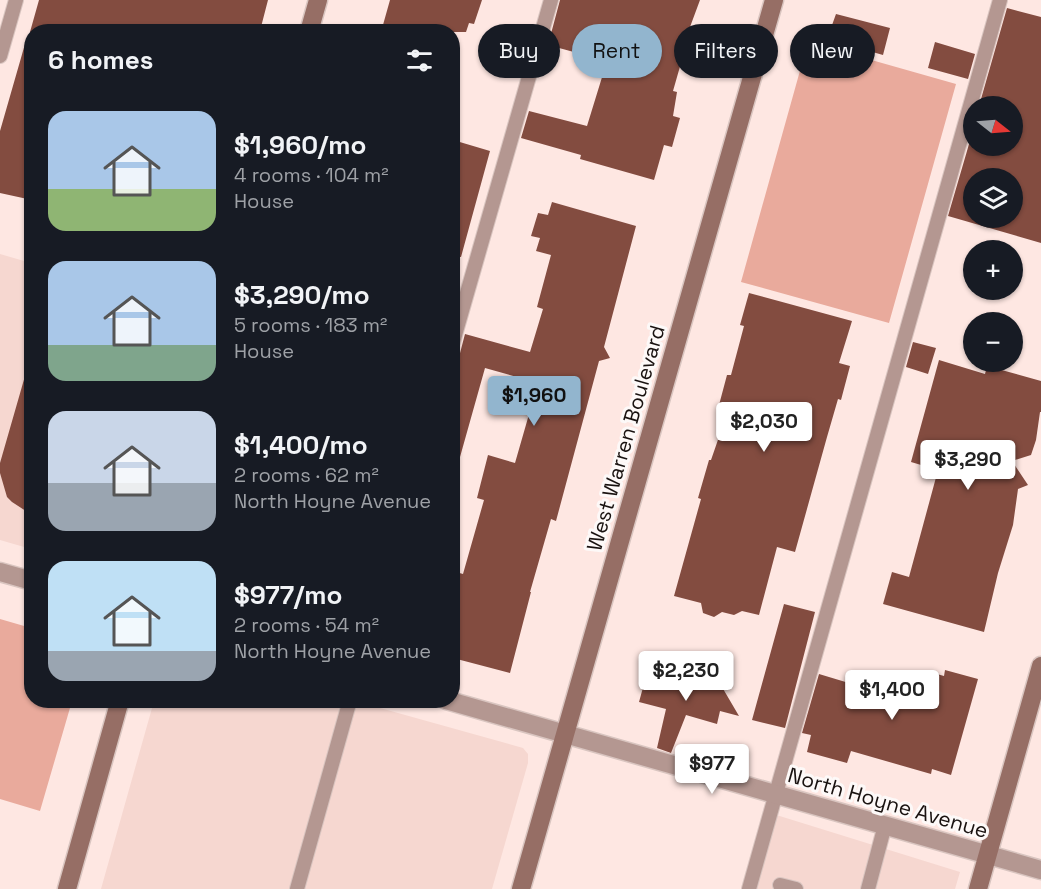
<!DOCTYPE html>
<html lang="en">
<head>
<meta charset="utf-8">
<style>
	body { margin:0; font-family:"Space Grotesk",sans-serif; background:#20242c; color:#f1f3f6; height:100vh; display:flex; flex-direction:column; font-size:22px; white-space:nowrap }
	* { box-sizing:border-box; margin:0 }
	p { font-size:20px; color:#9ea1a6 }
	.icon { flex:none; width:33px; height:33px; fill:none; stroke:currentColor; stroke-width:2; stroke-linecap:round; stroke-linejoin:round }
	.map { position:relative; flex:1; overflow:hidden }
	.side { position:absolute; left:24px; top:24px; width:436px; height:684px; display:flex; flex-direction:column; background:#171b24; border-radius:24px; box-shadow:0 2px 4px #0004 }
	.side>* { flex:none }
	.hud { position:absolute; left:478px; top:24px; width:472px; height:54px; display:flex; gap:12px }
	.needle { width:39px; rotate:107deg }
	.controls { position:absolute; left:963px; top:96px; display:grid; gap:12px }
	.controls a { display:grid; place-items:center; width:60px; height:60px; border-radius:50%; background:#171b24; box-shadow:0 2px 4px #0004; font-size:30px }
	.price { position:absolute; translate:-50% -51px; padding:0 14px; border-radius:6px; background:#fff; color:#222; font-size:20px; line-height:39px; filter:drop-shadow(0 2px 3px #0008) }
	.price::after { content:''; position:absolute; left:50%; top:36px; width:18px; height:14px; margin-left:-9px; background:inherit; clip-path:polygon(0 0,100% 0,50% 100%) }
	.price.current { background:#92b5ce; color:#111 }
	ul { padding:0; list-style:none }
	li { display:flex; align-items:center; gap:18px; height:150px; padding:0 24px }
	li span { display:grid; place-items:center; flex:none; width:168px; height:120px; border-radius:18px; color:#555 }
	li>.icon { margin-inline-start:auto }
	span .icon { width:72px; height:72px; fill:#fffc; stroke-width:1 }
	li b { font-size:26px }
	h2 { display:flex; justify-content:space-between; align-items:center; height:72px; padding:0 24px; font-size:26px }
	.pill { padding:0 21px; border-radius:27px; background:#171b24; box-shadow:0 2px 4px #0004; font-size:21px; line-height:54px }
	.pill.current { background:#92b5ce; color:#111 }
	.map>svg:first-child { display:block }
	.built { fill:#f6d7d0 }
	.green { fill:#e9aa9c }
	.building { fill:#834c40; fill-rule:evenodd }
	.lines { fill:none; stroke-linecap:round; stroke-linejoin:round }
	.lane-casing { stroke:#d9c5c0; stroke-width:16 }
	.street-casing { stroke:#d9c5c0; stroke-width:21 }
	.secondary-casing { stroke:#d9c5c0; stroke-width:21 }
	.lane { stroke:#b49791; stroke-width:14 }
	.street { stroke:#b49791; stroke-width:18 }
	.secondary { stroke:#966e65; stroke-width:18 }
	.labels { text-anchor:middle; stroke-width:6; stroke-linejoin:round; paint-order:stroke }
	.street-label { font-size:21px; fill:#191210; stroke:#fdf9f8 }
</style>
</head>
<body>
<div class="map">
<svg width="1041" height="889" viewBox="0 0 1041 889">
	<rect width="100%" height="100%" fill="#fee7e2"/>
	<path class="built" d="M 0,254 L 31,263 L 31,549 L 0,540 Z
		M 154,701 L 355,701 L 523,748 L 528,754 L 528,763 L 492,889 L 101,889 Z
		M 770,813 L 960,872 L 955,889 L 749,889 Z"/>
	<path class="green" d="M 808,42 L 956,84 L 889,323 L 741,282 Z
		M 0,619 L 31,628 L 32,700 L 72,701 L 40,811 L 0,799 Z"/>
	<path class="building" d="M 39,0 L 268,0 L 261,27 L 254,25 L 252,32 L 30,32 Z
		M 390,0 L 482,0 L 474,24 L 469,23 L 466,32 L 381,32 Z
		M 560,0 L 700,0 L 690,27 L 696,28 L 690,50 L 685,49 L 673,91 L 677,92 L 673,116 L 680,118 L 672,147 L 664,145 L 654,180 L 580,159 L 581,155 L 521,138 L 529,111 L 587,126 L 607,61 L 548,45 Z
		M 1007,8 L 1041,17 L 1041,243 L 948,216 L 974,127 L 974,146 L 1012,146 L 1012,106 L 979,106 ZM 974,178 L 1012,178 L 1012,218 L 974,218 Z
		M 836,14 L 890,28 L 883,55 L 827,39 Z
		M 935,42 L 975,54 L 968,79 L 928,68 Z
		M 25,44 L 32,45 L 32,200 L 0,193 L 0,131 Z
		M 453,140 L 490,151 L 461,257 L 453,256 Z
		M 552,202 L 636,226 L 604,347 L 610,358 L 599,361 L 556,521 L 551,519 L 530,592 L 531,592 L 510,673 L 453,658 L 453,584 L 456,572 L 463,574 L 484,500 L 477,498 L 488,455 L 515,463 L 538,383 L 485,368 L 460,457 L 453,456 L 453,380 L 465,334 L 530,352 L 543,309 L 537,307 L 551,255 L 536,251 L 540,238 L 531,236 L 538,213 L 548,215 Z
		M 749,293 L 852,321 L 839,363 L 850,366 L 841,400 L 838,399 L 827,437 L 795,552 L 777,547 L 759,615 L 742,611 L 734,615 L 722,612 L 714,617 L 703,613 L 701,603 L 674,596 L 701,499 L 698,498 L 709,460 L 711,460 L 729,408 L 719,405 L 727,375 L 731,375 L 744,326 L 740,325 Z
		M 913,342 L 936,348 L 928,374 L 906,367 Z
		M 939,360 L 985,374 L 987,366 L 1041,381 L 1041,412 L 1040,412 L 1036,440 L 1031,455 L 1012,461 L 1028,485 L 1018,489 L 1013,525 L 998,573 L 984,632 L 883,604 L 892,572 L 909,577 L 938,470 L 911,462 Z
		M 25,376 L 32,377 L 32,515 L 12,502 L 7,497 L 0,473 L 0,463 Z
		M 784,604 L 815,612 L 785,728 L 752,720 Z
		M 702,667 L 712,670 L 739,716 L 720,711 L 717,724 L 686,715 L 671,753 L 657,748 L 666,709 L 639,702 L 647,673 L 688,684 L 692,672 Z
		M 945,670 L 978,679 L 951,775 L 932,769 L 931,774 L 851,751 L 847,763 L 807,752 L 811,735 L 802,733 L 819,674 L 892,696 L 896,681 L 922,688 L 926,671 L 944,676 Z"/>
	<g class="lines">
		<g class="lane-casing">
			<path id="lane" d="M 0,56 L 16,0
				M 453,342 L 551,0
				M 780,885 L 796,889
				M 297,889 L 350,700
				M 749,889 L 1000,0
				M 868,889 L 885,825"/>
		</g>
		<g class="street-casing">
			<path id="street" d="M 0,572 L 32,581
				M 446,700 L 1041,870"/>
		</g>
		<g class="secondary-casing">
			<path id="secondary" d="M 309,32 L 318,0
				M 67,889 L 120,700
				M 521,889 L 774,0
				M 978,889 L 1041,666"/>
		</g>
		<use href="#lane" class="lane"/>
		<use href="#street" class="street"/>
		<use href="#secondary" class="secondary"/>
	</g>
	<g class="labels">
		<g class="street-label">
			<text transform="translate(626 438) rotate(-74)" y="7">West Warren Boulevard</text>
			<text transform="translate(888 803) rotate(16)" y="7">North Hoyne Avenue</text>
		</g>
	</g>
</svg>
<div class="controls">
<a><svg class="needle" viewBox="-14 -14 28 28"><path d="M0-13l5 13h-10z" fill="#e53935"/><path d="M0 13l5-13h-10z" fill="#9ea1a6"/></svg></a>
<a><svg class="icon" aria-label="layers" viewBox="0 0 24 24"><path d="M12 4l9 5-9 5-9-5zM3 14l9 5 9-5"/></svg></a>
<a>+</a>
<a>−</a>
</div>
<b class="price current" style="left:534px;top:427px">$1,960</b>
<b class="price" style="left:764px;top:453px">$2,030</b>
<b class="price" style="left:968px;top:491px">$3,290</b>
<b class="price" style="left:686px;top:702px">$2,230</b>
<b class="price" style="left:892px;top:721px">$1,400</b>
<b class="price" style="left:712px;top:795px">$977</b>
<div class="hud">
<a class="pill">Buy</a>
<a class="pill current">Rent</a>
<a class="pill">Filters</a>
<a class="pill">New</a>
</div>
<section class="side">
<h2>6 homes<svg class="icon" aria-label="filters" viewBox="0 0 24 24"><path d="M4 7h16M4 17h16"/><circle cx="9" cy="7" r="2"/><circle cx="15" cy="17" r="2"/></svg></h2>
<ul>
<li><span style="background:linear-gradient(#a9c7e8 65%,#8fb573 0)"><svg class="icon" aria-label="home" viewBox="0 0 24 24"><path d="M3 11l9-7 9 7M6 9v11h12V9"/></svg></span><div><b>$1,960/mo</b><p>4 rooms · 104 m²</p><p>House</p></div></li>
<li><span style="background:linear-gradient(#a9c7e8 70%,#7fa58c 0)"><svg class="icon" aria-label="home" viewBox="0 0 24 24"><path d="M3 11l9-7 9 7M6 9v11h12V9"/></svg></span><div><b>$3,290/mo</b><p>5 rooms · 183 m²</p><p>House</p></div></li>
<li><span style="background:linear-gradient(#c9d6e8 60%,#9aa5b1 0)"><svg class="icon" aria-label="home" viewBox="0 0 24 24"><path d="M3 11l9-7 9 7M6 9v11h12V9"/></svg></span><div><b>$1,400/mo</b><p>2 rooms · 62 m²</p><p>North Hoyne Avenue</p></div></li>
<li><span style="background:linear-gradient(#bfe0f5 75%,#9aa5b1 0)"><svg class="icon" aria-label="home" viewBox="0 0 24 24"><path d="M3 11l9-7 9 7M6 9v11h12V9"/></svg></span><div><b>$977/mo</b><p>2 rooms · 54 m²</p><p>North Hoyne Avenue</p></div></li>
</ul>
</section>
</div>
</body>
</html>
